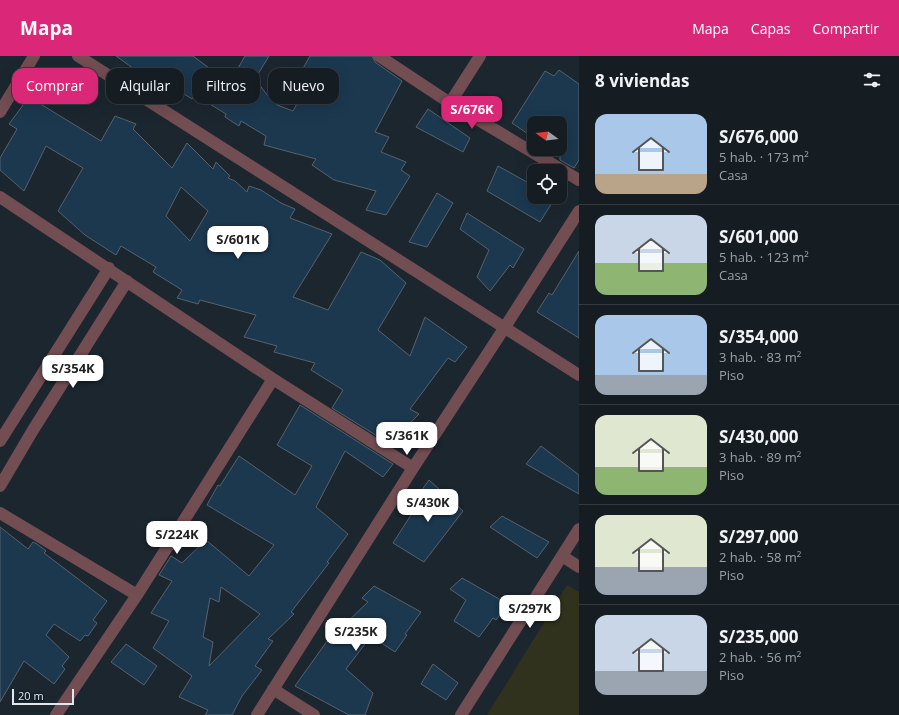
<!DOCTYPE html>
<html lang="es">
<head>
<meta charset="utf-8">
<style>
	body { margin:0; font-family:"Open Sans",sans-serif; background:#22292f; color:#f1f3f6; height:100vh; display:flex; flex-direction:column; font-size:15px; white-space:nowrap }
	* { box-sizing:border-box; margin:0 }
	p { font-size:13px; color:#9da1a5 }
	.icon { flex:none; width:22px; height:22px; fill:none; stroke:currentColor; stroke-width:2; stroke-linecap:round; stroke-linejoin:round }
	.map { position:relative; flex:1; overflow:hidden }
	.side { display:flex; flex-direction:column; background:#151c22; width:320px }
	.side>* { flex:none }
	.banner { position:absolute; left:12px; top:12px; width:380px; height:36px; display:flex; gap:8px }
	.needle { width:26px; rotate:285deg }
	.buttons { position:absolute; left:527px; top:60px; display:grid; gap:8px }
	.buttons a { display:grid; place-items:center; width:40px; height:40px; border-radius:8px; background:#151c22; box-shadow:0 4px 16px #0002,0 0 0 1px #343a40; font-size:20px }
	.scale { position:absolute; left:12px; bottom:10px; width:62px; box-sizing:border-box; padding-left:4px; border:2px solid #e1e7ed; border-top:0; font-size:11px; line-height:14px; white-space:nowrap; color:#e1e7ed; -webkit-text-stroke:3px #131d25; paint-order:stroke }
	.price { position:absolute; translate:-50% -34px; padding:0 9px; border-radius:8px; background:#fff; color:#222; font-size:13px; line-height:26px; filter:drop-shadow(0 1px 2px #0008) }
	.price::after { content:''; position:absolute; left:50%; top:24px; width:12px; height:9px; margin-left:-6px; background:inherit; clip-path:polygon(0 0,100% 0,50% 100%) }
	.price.active { background:#db2777; color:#fff }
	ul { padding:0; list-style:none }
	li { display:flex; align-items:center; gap:12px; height:100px; padding:0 16px }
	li+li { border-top:1px solid #343a40 }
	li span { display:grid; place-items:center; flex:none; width:112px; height:80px; border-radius:12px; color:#555 }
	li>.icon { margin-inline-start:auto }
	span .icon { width:48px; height:48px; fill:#fffc; stroke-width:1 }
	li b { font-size:17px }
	h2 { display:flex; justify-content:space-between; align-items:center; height:48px; padding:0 16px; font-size:17px }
	.pill { padding:0 14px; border-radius:12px; background:#151c22; box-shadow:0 4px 16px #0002,0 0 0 1px #343a40; font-size:14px; line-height:36px }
	.pill.active { background:#db2777; color:#fff }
	header { display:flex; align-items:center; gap:24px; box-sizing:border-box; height:56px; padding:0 20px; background:#db2777; color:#fff }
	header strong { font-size:19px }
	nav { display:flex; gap:22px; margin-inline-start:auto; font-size:14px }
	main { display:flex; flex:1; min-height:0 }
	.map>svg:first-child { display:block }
	.green { fill:#30321d }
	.building { fill:#1b384f; stroke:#56626c; fill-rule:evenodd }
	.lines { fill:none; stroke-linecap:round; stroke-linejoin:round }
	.minor { stroke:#724d51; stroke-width:12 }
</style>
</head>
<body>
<header>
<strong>Mapa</strong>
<nav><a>Mapa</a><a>Capas</a><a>Compartir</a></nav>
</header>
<main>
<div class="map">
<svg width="579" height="659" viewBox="0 0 579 659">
	<rect width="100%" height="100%" fill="#1c262e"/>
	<path class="green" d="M 567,529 L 579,536 L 579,659 L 487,659 Z"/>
	<path class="building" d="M 116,0 L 193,0 L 225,24 L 229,18 L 233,21 L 245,0 L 269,0 L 255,23 L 268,40 L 277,49 L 293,55 L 310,24 L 301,16 L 310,0 L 372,0 L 375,6 L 402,25 L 375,76 L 389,81 L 381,96 L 406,106 L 401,114 L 410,120 L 386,159 L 366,154 L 376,135 L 334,124 L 312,109 L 316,103 L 264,89 L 266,80 L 241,65 L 239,70 L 225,61 L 226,58 L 195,39 L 192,43 L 163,25 L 162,27 L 146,18 L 144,20 Z
		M 559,14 L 579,28 L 579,104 L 574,112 L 560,104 L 560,98 L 552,93 L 560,93 L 560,67 L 534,67 L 534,82 L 512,67 L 545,15 L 554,20 Z
		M 29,41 L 101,85 L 115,60 L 136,68 L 133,73 L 172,112 L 187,87 L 213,113 L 216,106 L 230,120 L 228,122 L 235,125 L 247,136 L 249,130 L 261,134 L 281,147 L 295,153 L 290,162 L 332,178 L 293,241 L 328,254 L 361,196 L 380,204 L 406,227 L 378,274 L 410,300 L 425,261 L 467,291 L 455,306 L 448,302 L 410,353 L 419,358 L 390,388 L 332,352 L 343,334 L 311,314 L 315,307 L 274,296 L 277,290 L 244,281 L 256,259 L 200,244 L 198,248 L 177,242 L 182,234 L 153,216 L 156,211 L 121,190 L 116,199 L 85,179 L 58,155 L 83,112 L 46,90 L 24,135 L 0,114 L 0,102 L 17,73 L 9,68 ZM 181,131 L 208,155 L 190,185 L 166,160 Z
		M 428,53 L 470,82 L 463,96 L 416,71 Z
		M 498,110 L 534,130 L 534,141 L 555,142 L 540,166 L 487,135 Z
		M 437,137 L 453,147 L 427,191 L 409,186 Z
		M 467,157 L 524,193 L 513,212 L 510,209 L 490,235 L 477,221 L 489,194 L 460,173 Z
		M 579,195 L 579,282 L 537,256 L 549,237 L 552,239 Z
		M 300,349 L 393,408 L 383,421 L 345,395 L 316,451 L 348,478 L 327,506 L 329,507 L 291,556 L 294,558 L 268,583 L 273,585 L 255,610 L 262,614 L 242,640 L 232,659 L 205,659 L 208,654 L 179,641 L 192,620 L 153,592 L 169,565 L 151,557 L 172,525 L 159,519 L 171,500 L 182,507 L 206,484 L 249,520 L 274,489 L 207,449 L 218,429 L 220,430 L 239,400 L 295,439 L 312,410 L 277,389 ZM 221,531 L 260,558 L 209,610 L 213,586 L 203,581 L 210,542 L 219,546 Z
		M 541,390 L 579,419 L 579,438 L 526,408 Z
		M 429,424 L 463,455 L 424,506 L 393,487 L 420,445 L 416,442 Z
		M 502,460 L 549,486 L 537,502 L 490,471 Z
		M 0,471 L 28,493 L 33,486 L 37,488 L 46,495 L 44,497 L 107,545 L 93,564 L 97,567 L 88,580 L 85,579 L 80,585 L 54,568 L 46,579 L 69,601 L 62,610 L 65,613 L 54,628 L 24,605 L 0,646 Z
		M 462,522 L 508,548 L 496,564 L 493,562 L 479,581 L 454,565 L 466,544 L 450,533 Z
		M 374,530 L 421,556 L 405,578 L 407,579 L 395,596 L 371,580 L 346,613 L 373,637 L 365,659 L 349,659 L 295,630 L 340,567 L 344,569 L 368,546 L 362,542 Z
		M 126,588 L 157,610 L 144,629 L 111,606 Z
		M 433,608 L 458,627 L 446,644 L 421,628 Z"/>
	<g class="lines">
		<path class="minor" d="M 78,0 L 579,319
			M 379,0 L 450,47 L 579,124
			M 450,47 L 480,0
			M 0,56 L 34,0
			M 0,141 L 273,323 L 413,412
			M 0,385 L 109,212
			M 0,430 L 33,374 L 127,225
			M 0,457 L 137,539
			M 562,500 L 579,511
			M 273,633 L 314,659
			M 56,659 L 137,539 L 273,323
			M 257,659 L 413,412 L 505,271 L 579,155
			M 461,659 L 579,473"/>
	</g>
</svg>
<div class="buttons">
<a><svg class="needle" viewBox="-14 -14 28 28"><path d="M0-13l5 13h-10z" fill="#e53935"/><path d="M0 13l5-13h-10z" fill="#9da1a5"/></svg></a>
<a><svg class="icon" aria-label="locate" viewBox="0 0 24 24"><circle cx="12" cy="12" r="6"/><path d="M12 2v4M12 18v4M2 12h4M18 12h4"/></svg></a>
</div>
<div class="scale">20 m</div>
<b class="price active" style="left:472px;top:74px">S/676K</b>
<b class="price" style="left:238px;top:204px">S/601K</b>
<b class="price" style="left:73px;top:333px">S/354K</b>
<b class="price" style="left:407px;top:400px">S/361K</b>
<b class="price" style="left:428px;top:467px">S/430K</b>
<b class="price" style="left:177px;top:499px">S/224K</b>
<b class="price" style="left:530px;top:573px">S/297K</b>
<b class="price" style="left:356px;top:596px">S/235K</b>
<div class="banner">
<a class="pill active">Comprar</a>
<a class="pill">Alquilar</a>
<a class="pill">Filtros</a>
<a class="pill">Nuevo</a>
</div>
</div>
<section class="side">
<h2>8 viviendas<svg class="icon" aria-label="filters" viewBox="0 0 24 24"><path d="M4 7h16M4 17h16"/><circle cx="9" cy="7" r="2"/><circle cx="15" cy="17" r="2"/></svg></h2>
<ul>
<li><span style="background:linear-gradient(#a9c7e8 75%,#b9a48a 0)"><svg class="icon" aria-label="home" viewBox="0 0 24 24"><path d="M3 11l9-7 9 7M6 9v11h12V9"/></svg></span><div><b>S/676,000</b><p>5 hab. · 173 m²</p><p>Casa</p></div></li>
<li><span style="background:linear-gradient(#c9d6e8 60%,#8fb573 0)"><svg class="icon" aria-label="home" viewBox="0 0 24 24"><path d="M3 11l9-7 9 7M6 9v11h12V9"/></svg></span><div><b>S/601,000</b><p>5 hab. · 123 m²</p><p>Casa</p></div></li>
<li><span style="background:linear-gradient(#a9c7e8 75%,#9aa5b1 0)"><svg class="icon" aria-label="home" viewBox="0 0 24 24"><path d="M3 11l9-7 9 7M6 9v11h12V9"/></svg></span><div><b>S/354,000</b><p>3 hab. · 83 m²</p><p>Piso</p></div></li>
<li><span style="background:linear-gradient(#dfe7d0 65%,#8fb573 0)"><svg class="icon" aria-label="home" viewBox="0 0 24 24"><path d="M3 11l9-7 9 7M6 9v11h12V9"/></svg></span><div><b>S/430,000</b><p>3 hab. · 89 m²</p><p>Piso</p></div></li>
<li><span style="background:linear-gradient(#dfe7d0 65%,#9aa5b1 0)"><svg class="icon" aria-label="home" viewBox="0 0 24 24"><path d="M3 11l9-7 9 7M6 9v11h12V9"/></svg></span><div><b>S/297,000</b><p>2 hab. · 58 m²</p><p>Piso</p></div></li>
<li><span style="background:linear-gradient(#c9d6e8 70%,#9aa5b1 0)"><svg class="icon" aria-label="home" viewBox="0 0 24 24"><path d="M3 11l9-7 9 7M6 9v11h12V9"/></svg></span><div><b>S/235,000</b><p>2 hab. · 56 m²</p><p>Piso</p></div></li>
</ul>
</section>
</main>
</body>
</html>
